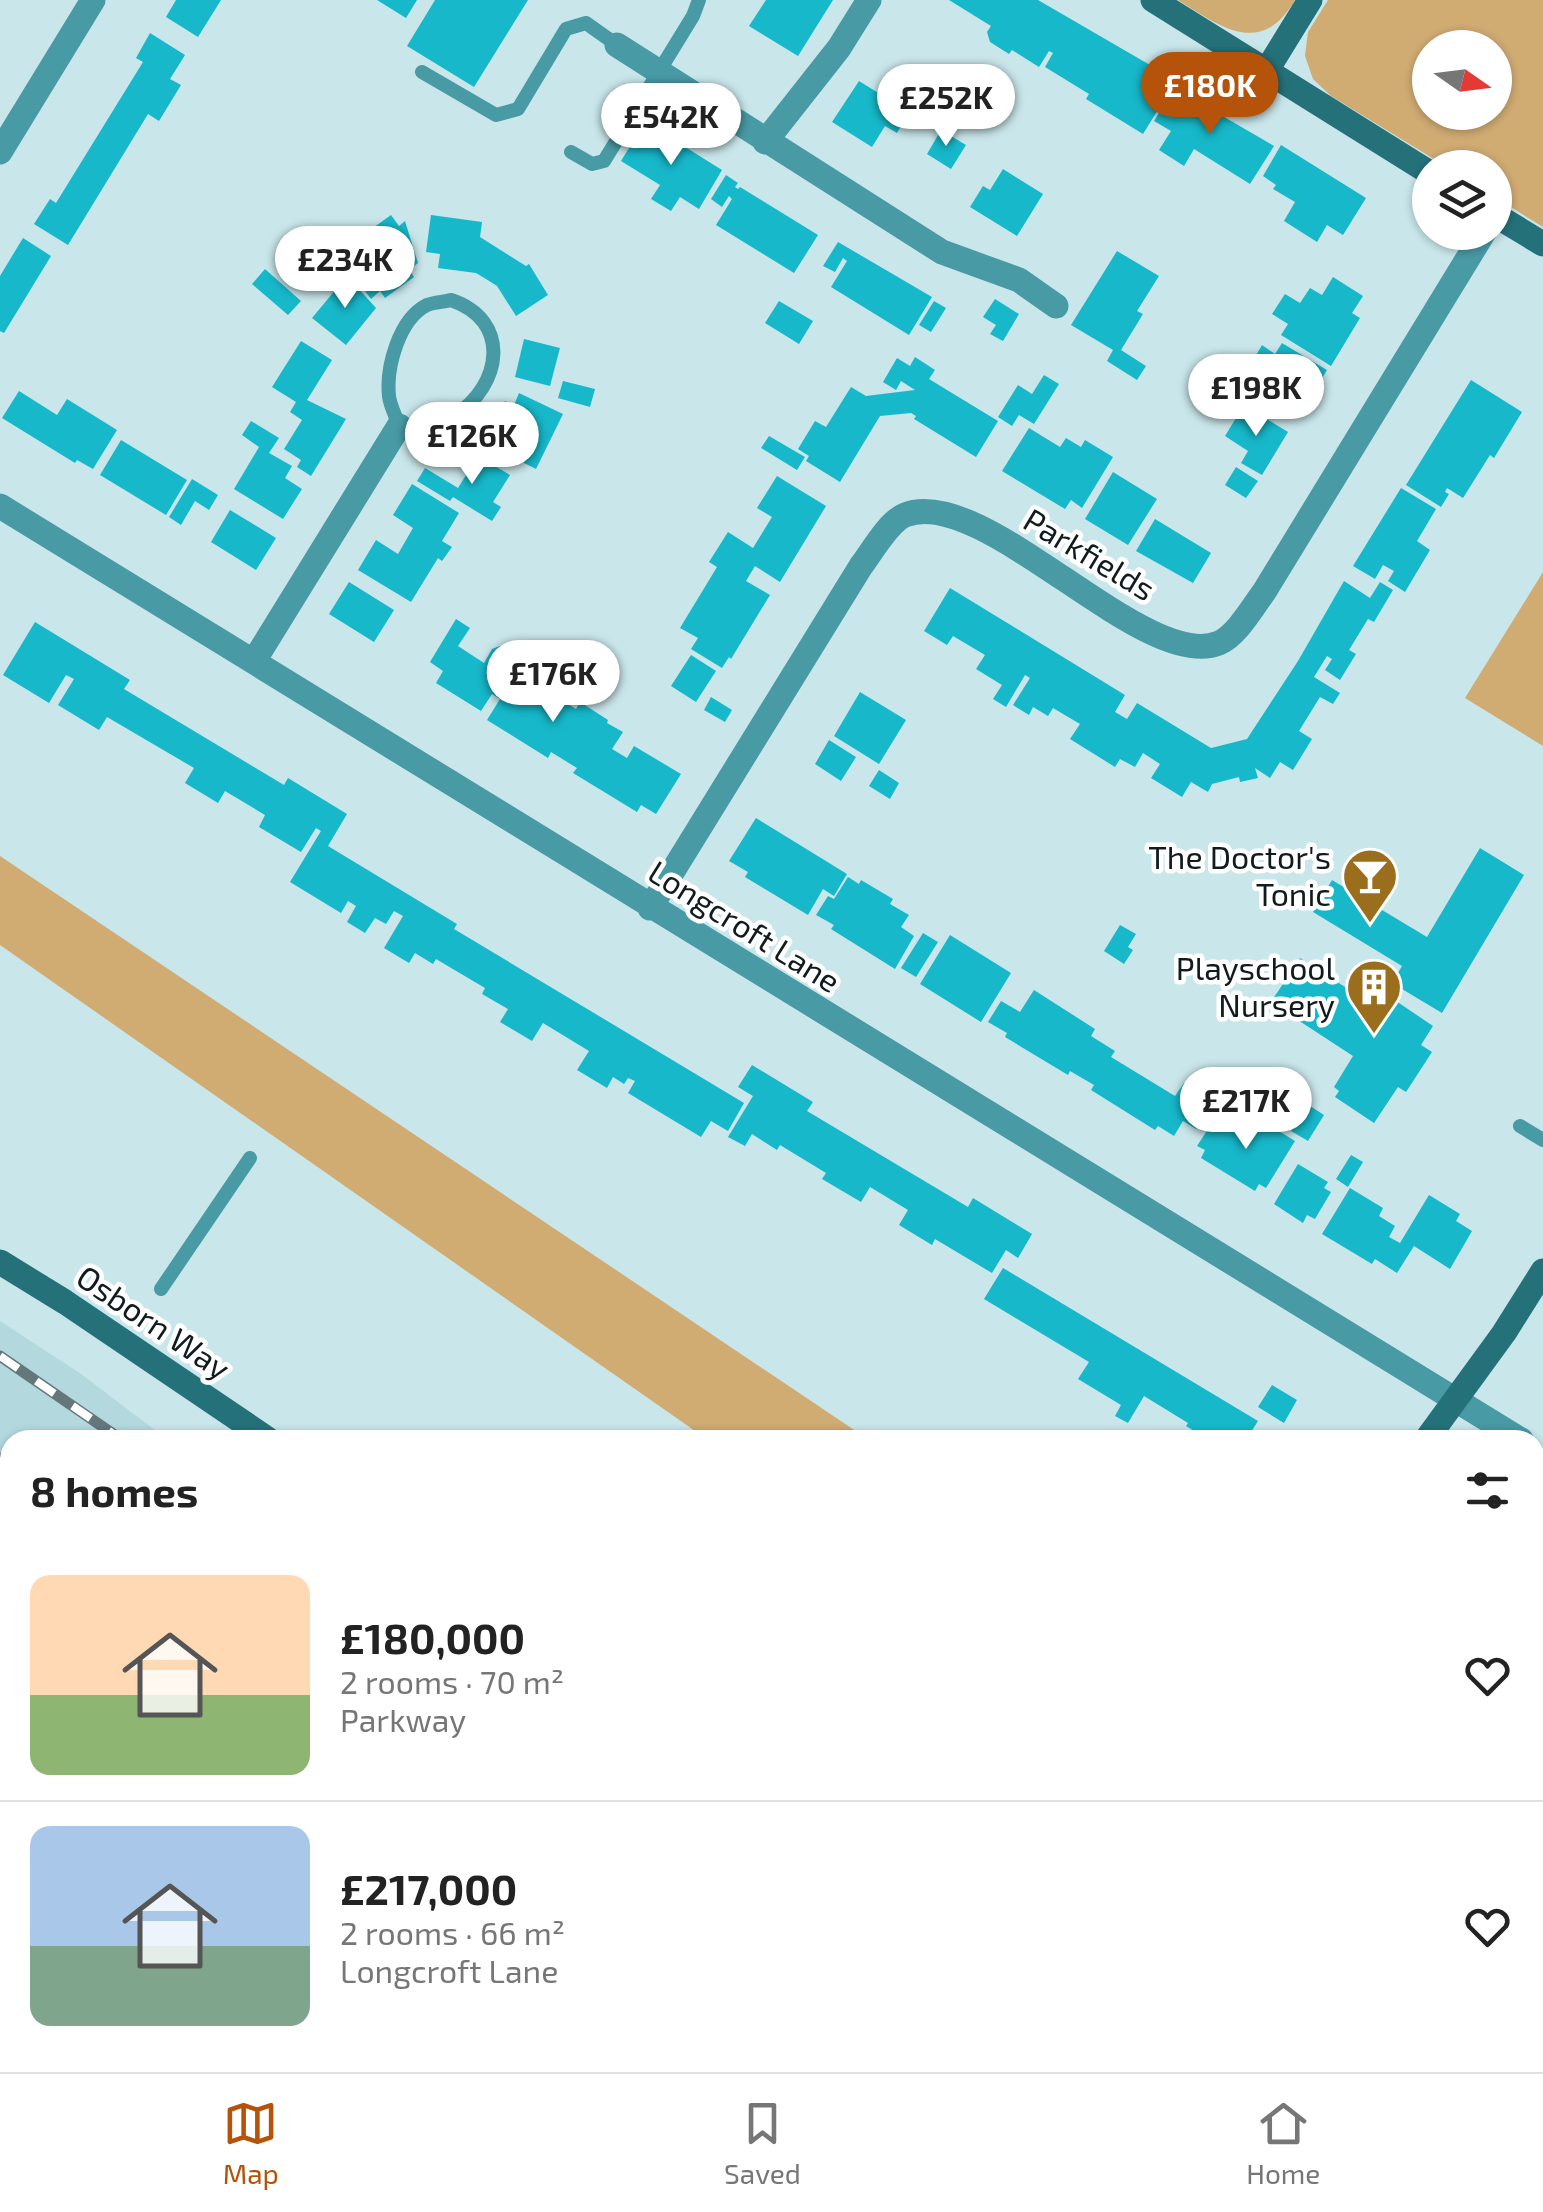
<!DOCTYPE html>
<html lang="en">
<head>
<meta charset="utf-8">
<style>
	body { margin:0; font-family:"Exo 2",sans-serif; background:#f2f2f2; color:#222; height:100vh; display:flex; flex-direction:column; font-size:38px; white-space:nowrap }
	* { box-sizing:border-box; margin:0 }
	p { font-size:32px; color:#767676 }
	.icon { flex:none; width:55px; height:55px; fill:none; stroke:currentColor; stroke-width:2; stroke-linecap:round; stroke-linejoin:round }
	.map { position:relative; flex:1; overflow:hidden }
	.drawer { position:absolute; left:0px; top:1430px; width:1545px; height:642px; display:flex; flex-direction:column; background:#fff; border-radius:30px 30px 0 0; box-shadow:0 2px 8px #0004 }
	.drawer>* { flex:none }
	.needle { width:65px; rotate:104deg }
	.buttons { position:absolute; left:1412px; top:30px; display:grid; gap:20px }
	.buttons a { display:grid; place-items:center; width:100px; height:100px; border-radius:50%; background:#fff; box-shadow:0 2px 8px #0004; font-size:50px }
	.price { position:absolute; translate:-50% -85px; padding:0 22px; border-radius:35px; background:#fff; color:#222; font-size:32px; line-height:65px; filter:drop-shadow(0 2px 5px #0008) }
	.price::after { content:''; position:absolute; left:50%; top:60px; width:30px; height:22px; margin-left:-15px; background:inherit; clip-path:polygon(0 0,100% 0,50% 100%) }
	.price.active { background:#b45309; color:#fff }
	ul { padding:0; list-style:none }
	li { display:flex; align-items:center; gap:30px; height:250px; padding:0 30px }
	li+li { border-top:2px solid #e0e0e0 }
	li span { display:grid; place-items:center; flex:none; width:280px; height:200px; border-radius:20px; color:#555 }
	li>.icon { margin-inline-start:auto }
	span .icon { width:120px; height:120px; fill:#fffc; stroke-width:1 }
	li b { font-size:42px }
	h2 { display:flex; justify-content:space-between; align-items:center; height:120px; padding:0 30px; font-size:42px }
	.dock { display:flex; justify-content:space-around; align-items:center; height:140px; border-top:2px solid #e0e0e0; background:#fff; font-size:28px; color:#767676 }
	.dock a { display:grid; justify-items:center; gap:5px }
	.dock .active { color:#b45309 }
	.map>svg:first-child { display:block }
	.built { fill:#b3d9df }
	.green { fill:#d0ab72; fill-rule:evenodd }
	.building { fill:#16b8ca }
	.lines { fill:none; stroke-linecap:round; stroke-linejoin:round }
	.secondary-tunnel { stroke:#a4bdc1; stroke-width:25; stroke-dasharray:25 12; stroke-linecap:butt }
	.lane { stroke:#489aa5; stroke-width:14 }
	.street { stroke:#489aa5; stroke-width:25 }
	.secondary { stroke:#25717a; stroke-width:25 }
	.rail-casing { stroke:#64777a; stroke-width:11 }
	.rail { stroke:#fff; stroke-width:8; stroke-dasharray:22; stroke-linecap:butt }
	.labels { text-anchor:middle; stroke-width:9; stroke-linejoin:round; paint-order:stroke }
	.street-label { font-size:32px; fill:#111b1d; stroke:#fff }
	.poi-label { font-size:32px; fill:#111b1d; stroke:#fff; text-anchor:end }
</style>
</head>
<body>
<div class="map">
<svg width="1543" height="2072" viewBox="0 0 1543 2072">
	<rect width="100%" height="100%" fill="#c9e6ea"/>
	<path class="built" d="M 0,1321 L 81,1374 L 168,1440 L 10,1440 L 10,1718 L 0,1708 Z
		M 1535,1448 L 1543,1453 L 1543,2072 L 1198,2072 L 1183,2063 L 1535,2062 Z
		M 0,1739 L 10,1748 L 10,2062 L 466,2062 L 482,2072 L 0,2072 Z
		M 1129,2062 L 1150,2072 L 494,2072 L 479,2063 Z"/>
	<path class="green" d="M 1178,0 L 1295,0 C 1261,58 1221,27 1178,0 Z
		M 1328,0 L 1543,0 L 1543,227 L 1495,197 L 1495,168 L 1447,167 L 1331,96 L 1313,79 L 1305,56 L 1308,32 ZM 1430,48 L 1495,48 L 1495,112 L 1430,112 Z
		M 1543,572 L 1543,746 L 1465,698 Z
		M 0,856 L 869,1440 L 708,1440 L 0,945 Z"/>
	<path class="building" d="M 176,0 L 221,0 L 198,37 L 166,17 Z
		M 377,0 L 417,0 L 406,18 Z
		M 435,0 L 528,0 L 474,87 L 407,46 Z
		M 766,0 L 833,0 L 798,56 L 749,26 Z
		M 949,0 L 1038,0 L 1162,72 L 1160,76 L 1174,84 L 1143,134 L 1086,99 L 1089,94 L 1045,67 L 1053,53 L 1049,51 L 1039,67 L 1012,50 L 1009,54 L 990,42 L 987,32 L 991,26 Z
		M 150,33 L 185,55 L 170,79 L 181,85 L 159,121 L 148,114 L 68,245 L 34,224 L 50,199 L 56,203 L 143,62 L 136,58 Z
		M 859,81 L 909,112 L 897,133 L 885,126 L 872,147 L 832,122 Z
		M 1176,85 L 1195,100 L 1274,146 L 1250,184 L 1194,149 L 1184,166 L 1159,150 L 1171,131 L 1154,121 Z
		M 645,122 L 722,170 L 699,209 L 680,197 L 671,211 L 651,199 L 660,185 L 621,161 Z
		M 941,130 L 966,145 L 951,169 L 927,154 Z
		M 1281,145 L 1366,198 L 1343,235 L 1327,225 L 1317,242 L 1284,221 L 1295,202 L 1273,189 L 1276,185 L 1263,176 Z
		M 1003,169 L 1043,194 L 1017,236 L 970,207 L 983,186 L 990,190 Z
		M 726,175 L 738,183 L 735,187 L 738,189 L 740,187 L 818,235 L 794,273 L 716,225 L 732,199 L 729,196 L 722,207 L 711,199 Z
		M 391,215 L 399,226 L 405,221 L 418,263 L 409,270 L 414,277 L 385,298 L 380,291 L 371,299 L 344,263 L 355,254 L 365,267 L 386,251 L 370,230 Z
		M 431,215 L 482,222 L 480,237 L 526,266 L 529,264 L 548,295 L 516,316 L 497,286 L 486,279 L 476,273 L 438,268 L 440,254 L 426,252 Z
		M 23,238 L 51,256 L 4,333 L 0,331 L 0,276 Z
		M 838,242 L 932,297 L 909,335 L 831,287 L 847,261 L 843,258 L 835,272 L 823,266 Z
		M 1117,251 L 1159,276 L 1137,311 L 1143,314 L 1121,350 L 1146,366 L 1137,380 L 1107,361 L 1113,350 L 1071,325 Z
		M 265,269 L 301,301 L 288,315 L 252,284 Z
		M 347,276 L 376,308 L 346,345 L 312,318 Z
		M 1333,277 L 1363,296 L 1352,313 L 1360,318 L 1331,366 L 1281,335 L 1288,324 L 1272,314 L 1285,294 L 1300,303 L 1310,288 L 1322,295 Z
		M 995,299 L 1019,314 L 1003,341 L 990,334 L 996,325 L 983,317 Z
		M 779,301 L 813,321 L 799,344 L 765,323 Z
		M 934,301 L 946,308 L 931,332 L 919,325 Z
		M 524,339 L 560,348 L 550,386 L 515,377 Z
		M 301,341 L 332,360 L 307,400 L 346,419 L 311,476 L 297,467 L 301,460 L 284,449 L 302,420 L 290,412 L 296,402 L 272,387 Z
		M 1282,343 L 1327,370 L 1299,416 L 1254,388 L 1259,381 L 1246,373 L 1262,345 L 1275,354 Z
		M 915,357 L 935,370 L 929,379 L 998,421 L 976,457 L 914,419 L 916,416 L 911,413 L 880,416 L 840,482 L 806,461 L 809,456 L 798,449 L 815,421 L 826,427 L 851,387 L 866,396 L 915,390 L 901,381 L 896,390 L 883,382 L 897,358 L 910,366 Z
		M 1044,375 L 1059,384 L 1034,424 L 1019,415 L 1012,426 L 998,417 L 1018,385 L 1032,394 Z
		M 1471,380 L 1522,412 L 1494,458 L 1490,455 L 1463,498 L 1447,488 L 1445,492 L 1449,494 L 1441,507 L 1406,485 Z
		M 563,381 L 595,389 L 590,407 L 558,398 Z
		M 19,391 L 57,415 L 67,399 L 117,430 L 93,469 L 77,460 L 75,463 L 2,418 Z
		M 519,393 L 563,414 L 536,469 L 508,455 L 511,447 L 488,435 L 505,401 L 514,405 Z
		M 1244,405 L 1288,432 L 1262,475 L 1241,463 L 1248,451 L 1225,436 Z
		M 251,421 L 279,438 L 269,453 L 292,466 L 285,478 L 302,489 L 283,519 L 234,489 L 259,447 L 242,435 Z
		M 1029,428 L 1060,447 L 1066,438 L 1081,447 L 1085,440 L 1113,457 L 1082,508 L 1071,500 L 1065,509 L 1002,471 Z
		M 769,436 L 805,457 L 797,470 L 761,448 Z
		M 121,440 L 187,480 L 166,515 L 100,475 Z
		M 478,456 L 510,475 L 493,502 L 501,507 L 492,521 L 453,497 L 450,501 L 417,481 L 425,468 L 458,488 Z
		M 1236,467 L 1258,481 L 1246,498 L 1225,485 Z
		M 1113,472 L 1157,499 L 1128,545 L 1085,519 Z
		M 777,476 L 826,506 L 780,582 L 755,566 L 746,581 L 770,595 L 731,659 L 729,657 L 722,668 L 691,649 L 698,638 L 680,628 L 717,567 L 709,562 L 728,532 L 753,548 L 772,517 L 757,508 Z
		M 192,479 L 218,495 L 209,510 L 195,501 L 181,525 L 169,517 Z
		M 412,484 L 459,513 L 442,541 L 452,547 L 442,561 L 438,558 L 411,602 L 358,570 L 376,540 L 398,554 L 413,528 L 393,515 Z
		M 1401,488 L 1436,509 L 1417,541 L 1430,550 L 1405,592 L 1388,581 L 1394,571 L 1383,565 L 1375,579 L 1353,566 Z
		M 230,510 L 276,538 L 256,570 L 211,542 Z
		M 1155,519 L 1211,553 L 1193,583 L 1136,551 Z
		M 1344,581 L 1370,598 L 1380,582 L 1393,590 L 1374,622 L 1368,619 L 1349,650 L 1356,654 L 1340,680 L 1325,670 L 1332,659 L 1327,656 L 1314,677 L 1340,693 L 1333,704 L 1320,697 L 1299,731 L 1312,739 L 1293,770 L 1280,762 L 1270,778 L 1255,768 L 1258,778 L 1240,782 L 1239,777 L 1212,784 L 1208,792 L 1191,782 L 1182,797 L 1151,778 L 1160,764 L 1143,753 L 1135,767 L 1120,759 L 1115,767 L 1070,739 L 1080,724 L 1053,708 L 1048,716 L 1033,707 L 1029,715 L 1013,705 L 1030,678 L 1025,675 L 1006,707 L 993,699 L 1002,685 L 976,669 L 985,655 L 953,636 L 947,645 L 924,631 L 950,588 L 1125,695 L 1115,712 L 1127,719 L 1137,703 L 1211,748 L 1247,739 L 1298,661 Z
		M 349,582 L 394,610 L 374,642 L 329,614 Z
		M 456,619 L 470,628 L 458,646 L 484,663 L 492,649 L 500,646 L 511,653 L 512,661 L 505,673 L 543,697 L 547,691 L 576,709 L 580,702 L 608,720 L 607,723 L 623,732 L 612,749 L 627,758 L 634,746 L 681,774 L 656,814 L 641,805 L 637,812 L 573,773 L 577,768 L 551,752 L 548,758 L 487,720 L 500,699 L 492,694 L 481,711 L 436,683 L 443,671 L 430,662 Z
		M 35,622 L 130,680 L 124,689 L 284,785 L 288,778 L 347,814 L 328,846 L 457,924 L 454,929 L 744,1103 L 728,1131 L 711,1121 L 701,1137 L 628,1093 L 635,1081 L 628,1078 L 624,1084 L 613,1077 L 607,1088 L 577,1070 L 589,1051 L 543,1023 L 532,1041 L 500,1022 L 508,1009 L 482,994 L 485,988 L 436,959 L 433,964 L 415,953 L 409,963 L 384,948 L 403,916 L 394,911 L 386,924 L 375,918 L 365,933 L 347,922 L 356,906 L 348,901 L 341,913 L 290,882 L 321,831 L 316,828 L 301,852 L 259,827 L 265,815 L 225,791 L 218,803 L 185,783 L 194,768 L 107,717 L 99,730 L 58,705 L 74,679 L 66,675 L 49,703 L 3,675 Z
		M 691,655 L 716,671 L 696,702 L 671,686 Z
		M 860,692 L 906,720 L 879,764 L 834,736 Z
		M 711,697 L 732,710 L 725,722 L 704,710 Z
		M 829,740 L 856,757 L 841,781 L 815,764 Z
		M 879,770 L 899,783 L 890,799 L 869,786 Z
		M 756,818 L 847,874 L 834,896 L 823,889 L 808,915 L 745,877 L 748,872 L 729,861 Z
		M 1480,848 L 1524,875 L 1442,1013 L 1392,983 L 1402,966 L 1313,912 L 1332,880 L 1427,937 Z
		M 848,877 L 859,884 L 861,880 L 893,899 L 890,904 L 909,915 L 901,927 L 914,936 L 895,969 L 831,929 L 834,925 L 816,915 L 828,896 L 834,899 Z
		M 1120,925 L 1136,934 L 1128,947 L 1133,950 L 1124,964 L 1104,951 Z
		M 923,933 L 938,942 L 916,977 L 901,968 Z
		M 950,935 L 1011,973 L 981,1022 L 920,984 Z
		M 1300,958 L 1387,1014 L 1396,1001 L 1433,1026 L 1421,1045 L 1432,1052 L 1406,1092 L 1398,1087 L 1374,1123 L 1335,1097 L 1339,1091 L 1334,1087 L 1353,1056 L 1281,1009 L 1277,1016 L 1272,1013 L 1276,1006 L 1271,1002 Z
		M 1034,990 L 1095,1029 L 1091,1036 L 1115,1051 L 1111,1057 L 1175,1096 L 1184,1083 L 1200,1093 L 1196,1100 L 1208,1107 L 1196,1129 L 1183,1121 L 1174,1136 L 1158,1126 L 1155,1130 L 1091,1090 L 1094,1085 L 1070,1071 L 1068,1075 L 1005,1037 L 1007,1033 L 988,1022 L 1001,1001 L 1020,1012 Z
		M 752,1065 L 813,1102 L 807,1111 L 968,1207 L 973,1198 L 1032,1234 L 1018,1258 L 1006,1250 L 992,1273 L 935,1239 L 932,1245 L 899,1225 L 908,1210 L 870,1187 L 861,1202 L 822,1179 L 826,1173 L 780,1145 L 777,1150 L 752,1134 L 745,1146 L 728,1137 L 753,1096 L 738,1087 Z
		M 1307,1104 L 1324,1115 L 1308,1141 L 1291,1131 Z
		M 1224,1118 L 1252,1135 L 1261,1120 L 1295,1141 L 1266,1188 L 1259,1184 L 1255,1191 L 1201,1158 L 1205,1150 L 1197,1146 L 1214,1120 L 1221,1124 Z
		M 1351,1155 L 1363,1162 L 1348,1187 L 1336,1179 Z
		M 1298,1164 L 1328,1182 L 1324,1188 L 1331,1192 L 1315,1219 L 1307,1215 L 1303,1223 L 1274,1204 Z
		M 1350,1188 L 1383,1208 L 1379,1216 L 1395,1226 L 1389,1237 L 1400,1243 L 1429,1195 L 1460,1214 L 1456,1221 L 1472,1231 L 1450,1269 L 1414,1246 L 1397,1273 L 1375,1259 L 1372,1264 L 1322,1234 Z
		M 1003,1268 L 1258,1421 L 1246,1440 L 1209,1440 L 1186,1426 L 1188,1423 L 1144,1396 L 1128,1423 L 1115,1416 L 1121,1405 L 1078,1379 L 1089,1362 L 984,1299 Z
		M 1272,1385 L 1297,1400 L 1284,1423 L 1258,1407 Z
		M 1535,1514 L 1543,1519 L 1543,1804 L 1535,1817 Z
		M 1535,1939 L 1543,1944 L 1543,2072 L 1251,2072 L 1235,2062 L 1535,2062 Z"/>
	<g class="lines">
		<path class="secondary-tunnel" d="M 1273,2062 L 1289,2072
			M 1342,2062 L 1358,2072"/>
		<path class="lane" d="M 422,72 L 496,115 L 518,109 L 566,29 L 586,23 L 617,45
			M 571,152 L 592,164 L 604,161 L 693,16 L 699,0
			M 451,300 C 511,320 503,385 454,416 C 439,425 417,424 399,426 C 396,416 390,406 389,396 C 386,367 399,319 427,305 C 434,302 444,302 451,300 Z
			M 1520,1126 L 1543,1140
			M 161,1289 L 250,1158
			M 0,1809 L 10,1818
			M 0,1900 L 10,1910
			M 373,2062 L 389,2072
			M 278,2072 L 283,2062"/>
		<path class="street" d="M 617,45 L 942,252 L 1019,280 L 1056,306
			M 765,142 L 839,48 L 869,0
			M 0,152 L 93,0
			M 0,506 L 1521,1440
			M 254,661 L 399,426
			M 650,908 L 861,566 C 872,552 888,522 905,515 C 983,483 1145,674 1219,643 C 1237,635 1252,608 1264,592 L 1484,232"/>
		<path class="secondary" d="M 1153,0 L 1430,173
			M 1267,70 L 1310,0
			M 1495,215 L 1543,244
			M 0,1262 L 65,1302 L 269,1440
			M 1426,1440 L 1504,1333 L 1543,1271"/>
		<g class="rail-casing">
			<path id="rail" d="M 0,1356 L 122,1440
				M 0,1458 L 10,1464
				M 0,1489 L 10,1495
				M 0,1510 L 10,1517
				M 0,1540 L 10,1547
				M 0,1563 L 10,1569
				M 807,2062 L 820,2072
				M 857,2062 L 872,2072
				M 902,2062 L 918,2072
				M 936,2062 L 952,2072
				M 988,2062 L 1005,2072
				M 1073,2062 L 1094,2072"/>
		</g>
		<use href="#rail" class="rail"/>
	</g>
	<defs>
		<g id="bar-pin" transform="scale(2.875)"><path d="M0 17L-7.5 6A9.5 9.5 0 1 1 7.5 6Z" fill="#9a6e1d" stroke="#fff"/><path d="M-6-5H6L.8 .8V4.5H3.5V6h-7V4.5H-.8V.8Z" fill="#fff"/></g>
		<g id="building-pin" transform="scale(2.875)"><path d="M0 17L-7.5 6A9.5 9.5 0 1 1 7.5 6Z" fill="#9a6e1d" stroke="#fff"/><path d="M-4-6H4V6H1V3H-1V6H-4ZM-2.5-4.3h1.7v1.8h-1.7ZM.8-4.3h1.7v1.8H.8ZM-2.5-1h1.7V.8h-1.7ZM.8-1h1.7V.8H.8Z" fill="#fff"/></g>
	</defs>
	<g fill-rule="evenodd">
		<use href="#bar-pin" x="1370" y="876"/>
		<use href="#building-pin" x="1374" y="987"/>
	</g>
	<g class="labels">
		<g class="street-label">
			<text transform="translate(1089 555) rotate(31)" y="11">Parkfields</text>
			<text transform="translate(744 927) rotate(32)" y="11">Longcroft Lane</text>
			<text transform="translate(153 1323) rotate(34)" y="11">Osborn Way</text>
		</g>
		<g class="poi-label">
			<text x="1331" y="869">The Doctor's<tspan x="1331" dy="37">Tonic</tspan></text>
			<text x="1335" y="980">Playschool<tspan x="1335" dy="37">Nursery</tspan></text>
		</g>
	</g>
</svg>
<div class="buttons">
<a><svg class="needle" viewBox="-14 -14 28 28"><path d="M0-13l5 13h-10z" fill="#e53935"/><path d="M0 13l5-13h-10z" fill="#767676"/></svg></a>
<a><svg class="icon" aria-label="layers" viewBox="0 0 24 24"><path d="M12 4l9 5-9 5-9-5zM3 14l9 5 9-5"/></svg></a>
</div>
<b class="price active" style="left:1210px;top:137px">£180K</b>
<b class="price" style="left:946px;top:149px">£252K</b>
<b class="price" style="left:671px;top:168px">£542K</b>
<b class="price" style="left:345px;top:311px">£234K</b>
<b class="price" style="left:1256px;top:439px">£198K</b>
<b class="price" style="left:472px;top:487px">£126K</b>
<b class="price" style="left:553px;top:725px">£176K</b>
<b class="price" style="left:1246px;top:1152px">£217K</b>
<section class="drawer">
<h2>8 homes<svg class="icon" aria-label="filters" viewBox="0 0 24 24"><path d="M4 7h16M4 17h16"/><circle cx="9" cy="7" r="2"/><circle cx="15" cy="17" r="2"/></svg></h2>
<ul>
<li><span style="background:linear-gradient(#ffd9b3 60%,#8fb573 0)"><svg class="icon" aria-label="home" viewBox="0 0 24 24"><path d="M3 11l9-7 9 7M6 9v11h12V9"/></svg></span><div><b>£180,000</b><p>2 rooms · 70 m²</p><p>Parkway</p></div><svg class="icon" aria-label="heart" viewBox="0 0 24 24"><path d="M12 20l-8-8c-3-5 5-10 8-4 3-6 11-1 8 4z"/></svg></li>
<li><span style="background:linear-gradient(#a9c7e8 60%,#7fa58c 0)"><svg class="icon" aria-label="home" viewBox="0 0 24 24"><path d="M3 11l9-7 9 7M6 9v11h12V9"/></svg></span><div><b>£217,000</b><p>2 rooms · 66 m²</p><p>Longcroft Lane</p></div><svg class="icon" aria-label="heart" viewBox="0 0 24 24"><path d="M12 20l-8-8c-3-5 5-10 8-4 3-6 11-1 8 4z"/></svg></li>
</ul>
</section>
</div>
<nav class="dock">
<a class="active"><svg class="icon" aria-label="map" viewBox="0 0 24 24"><path d="M3 6l6-2 6 2 6-2v14l-6 2-6-2-6 2zM9 4v14M15 6v14"/></svg>Map</a>
<a><svg class="icon" aria-label="saved" viewBox="0 0 24 24"><path d="M7 4h10v16l-5-4-5 4z"/></svg>Saved</a>
<a><svg class="icon" aria-label="home" viewBox="0 0 24 24"><path d="M3 11l9-7 9 7M6 9v11h12V9"/></svg>Home</a>
</nav>
</body>
</html>
